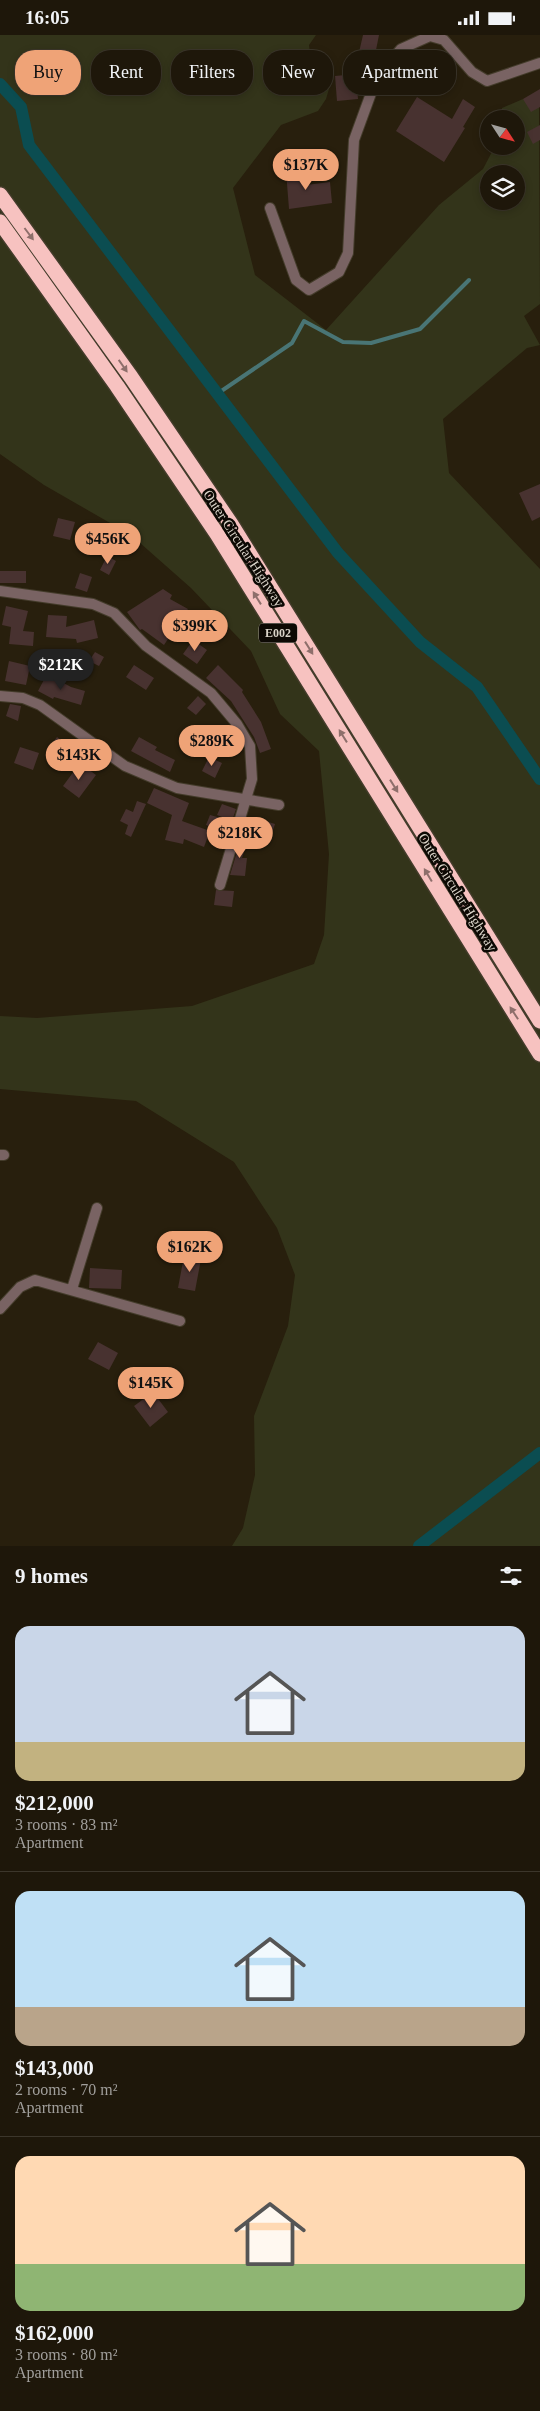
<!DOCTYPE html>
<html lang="en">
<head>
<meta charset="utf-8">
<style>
	body { margin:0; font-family:"Times New Roman",serif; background:#262013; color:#f1f3f6; height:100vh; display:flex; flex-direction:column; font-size:19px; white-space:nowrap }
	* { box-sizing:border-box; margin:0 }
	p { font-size:16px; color:#a19f9c }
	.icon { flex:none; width:28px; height:28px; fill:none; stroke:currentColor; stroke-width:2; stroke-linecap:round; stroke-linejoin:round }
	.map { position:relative; height:1511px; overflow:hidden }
	.sheet { display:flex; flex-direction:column; background:#1e170a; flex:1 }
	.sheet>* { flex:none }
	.banner { position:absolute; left:15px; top:15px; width:510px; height:45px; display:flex; gap:10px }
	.needle { width:32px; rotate:126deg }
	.controls { position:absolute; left:480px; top:75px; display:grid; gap:10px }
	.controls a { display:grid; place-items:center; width:45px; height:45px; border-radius:50%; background:#1e170a; box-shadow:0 2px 8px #0003,0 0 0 1px #3c362b; font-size:25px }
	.price { position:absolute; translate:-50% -42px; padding:0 11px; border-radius:18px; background:#efa377; color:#111; font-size:16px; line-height:32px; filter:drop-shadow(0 1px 2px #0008) }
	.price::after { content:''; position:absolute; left:50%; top:30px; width:15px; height:11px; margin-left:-8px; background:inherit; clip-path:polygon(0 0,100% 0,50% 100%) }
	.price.current { background:#222; color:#fff }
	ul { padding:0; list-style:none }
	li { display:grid; align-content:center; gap:10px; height:265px; padding:0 15px }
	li+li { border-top:1px solid #3c362b }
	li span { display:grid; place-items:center; height:155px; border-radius:15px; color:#555 }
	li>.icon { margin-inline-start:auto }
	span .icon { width:90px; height:90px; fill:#fffc; stroke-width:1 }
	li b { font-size:21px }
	h2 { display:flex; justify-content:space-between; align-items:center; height:60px; padding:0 15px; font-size:21px }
	.chip { padding:0 18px; border-radius:20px; background:#1e170a; box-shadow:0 2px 8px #0003,0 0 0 1px #3c362b; font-size:18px; line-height:45px }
	.chip.current { background:#efa377; color:#111 }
	.status { display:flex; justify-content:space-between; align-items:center; height:35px; padding:0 25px; background:#1e170a; direction:ltr }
	.status svg { height:14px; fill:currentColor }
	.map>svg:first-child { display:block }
	.green { fill:#33341a; fill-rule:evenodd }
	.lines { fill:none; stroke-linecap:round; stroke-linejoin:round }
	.stream { stroke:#497575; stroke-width:4 }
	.canal { stroke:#0b4d51; stroke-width:12 }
	.building { fill:#483230 }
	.street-casing { stroke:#443c2b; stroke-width:12 }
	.highway-casing { stroke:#443c2b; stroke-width:18 }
	.street { stroke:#796363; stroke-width:10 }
	.highway { stroke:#f7c2c0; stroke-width:15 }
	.oneway { fill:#8e6f6b }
	.labels { text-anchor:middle; stroke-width:5; stroke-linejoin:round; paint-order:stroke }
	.shield { fill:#0d0904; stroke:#9c968d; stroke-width:1 }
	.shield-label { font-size:12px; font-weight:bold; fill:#d9d3c8 }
	.street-label { font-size:14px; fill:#d9d3c8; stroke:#0d0904 }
</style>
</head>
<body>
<div class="status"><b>16:05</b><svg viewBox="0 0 49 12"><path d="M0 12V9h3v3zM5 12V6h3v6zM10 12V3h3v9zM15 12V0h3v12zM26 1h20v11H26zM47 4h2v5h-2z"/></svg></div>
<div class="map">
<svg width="540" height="1511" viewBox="0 0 540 1511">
	<rect width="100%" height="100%" fill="#281f0d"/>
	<path class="green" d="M 0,0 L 316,0 L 309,10 L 310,19 L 324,32 L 331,47 L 326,64 L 318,76 L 281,90 L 233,153 L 255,240 L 326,295 L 439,170 L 483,134 L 495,111 L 516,111 L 516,84 L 502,84 L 502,73 L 523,64 L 539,72 L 540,269 L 524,281 L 540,310 L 527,313 L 443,384 L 449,438 L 540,534 L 540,1511 L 232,1511 L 243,1493 L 255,1440 L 254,1381 L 288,1291 L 295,1240 L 277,1193 L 234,1127 L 136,1066 L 0,1054 L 0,981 L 37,983 L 192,971 L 314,929 L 324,900 L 329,819 L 319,716 L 280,679 L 251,616 L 191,553 L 131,500 L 44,450 L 0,419 ZM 489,139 L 516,139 L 516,166 L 489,166 Z"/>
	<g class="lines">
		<path class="stream" d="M 217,359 L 292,308 L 304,286 L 343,307 L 371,308 L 420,294 L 469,245"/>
		<path class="canal" d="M 0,49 L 21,72 L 29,110 L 338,518 L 420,607 L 477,652 L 540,744
			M 419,1511 L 540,1418"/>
	</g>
	<path class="building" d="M 363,0 L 379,0 L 373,30 L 357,26 Z
		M 356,39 L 358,64 L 337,66 L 335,41 Z
		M 540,54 L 540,72 L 531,77 L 523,64 Z
		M 417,62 L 452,84 L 463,64 L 475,72 L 463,92 L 465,93 L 444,127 L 396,96 Z
		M 540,90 L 540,105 L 533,109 L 527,97 Z
		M 304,134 L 306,150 L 330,147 L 332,168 L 289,174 L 286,136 Z
		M 540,449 L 540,482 L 532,486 L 519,458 Z
		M 58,483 L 75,487 L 70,505 L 53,501 Z
		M 107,521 L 116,526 L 109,540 L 100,535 Z
		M 0,536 L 26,536 L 26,548 L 0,548 Z
		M 80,538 L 92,542 L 87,557 L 75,553 Z
		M 163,554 L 172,560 L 170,564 L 188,574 L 164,610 L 142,594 L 140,595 L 127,577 Z
		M 6,571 L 28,576 L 23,596 L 34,597 L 33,611 L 9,609 L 11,592 L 2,590 Z
		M 48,580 L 67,581 L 66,592 L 94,585 L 98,603 L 77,608 L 76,604 L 46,602 Z
		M 193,605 L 207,615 L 197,629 L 183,619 Z
		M 95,617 L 104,622 L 99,631 L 89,626 Z
		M 9,626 L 30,631 L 26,650 L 5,646 Z
		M 134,630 L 154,643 L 146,655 L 126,642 Z
		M 218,630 L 243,655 L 242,657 L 261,687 L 271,714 L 260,718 L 254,702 L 231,666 L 206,643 Z
		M 47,639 L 71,652 L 85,656 L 81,670 L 54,662 L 53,664 L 38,656 Z
		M 198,661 L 206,669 L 196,680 L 187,673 Z
		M 10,669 L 21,671 L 18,686 L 6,681 Z
		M 230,691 L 241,709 L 227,715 L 219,697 Z
		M 57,702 L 66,709 L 58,720 L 49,713 Z
		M 139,702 L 157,712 L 155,715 L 175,725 L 170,737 L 131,716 Z
		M 20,712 L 39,718 L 33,735 L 14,728 Z
		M 209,722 L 222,728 L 215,743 L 202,736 Z
		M 80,728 L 96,740 L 79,763 L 63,751 Z
		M 154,753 L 189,768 L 182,786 L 210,796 L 204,812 L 184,804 L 183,809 L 165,805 L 172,780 L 147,768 Z
		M 137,766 L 146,769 L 131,802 L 125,799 L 128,790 L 120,786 L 126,774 L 133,777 Z
		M 222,769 L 236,774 L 232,786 L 217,780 Z
		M 210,780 L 221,783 L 217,794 L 206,790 Z
		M 259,784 L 275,789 L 269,807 L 253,801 Z
		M 242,800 L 249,802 L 242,823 L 247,823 L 245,841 L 230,840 Z
		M 216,855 L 234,856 L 232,872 L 214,870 Z
		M 184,1221 L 201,1224 L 195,1256 L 178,1253 Z
		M 90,1233 L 122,1235 L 121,1254 L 89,1253 Z
		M 98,1307 L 118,1318 L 109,1335 L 88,1324 Z
		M 153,1357 L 168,1377 L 150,1392 L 134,1371 Z"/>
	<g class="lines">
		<g class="street-casing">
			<path id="street" d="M 270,173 L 296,245 L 309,255 L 339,237 L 348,218 L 354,105 L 377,42 L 401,14 L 430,1 L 444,5 L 472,37 L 487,46 L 540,28
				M 0,556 L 93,569 L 114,578 L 146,611 L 211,658 L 237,689 L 250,711 L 252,744 L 220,850
				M 0,661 L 23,663 L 40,670 L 125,731 L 177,753 L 279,770
				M 0,1120 L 4,1120
				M 72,1254 L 97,1173
				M 0,1274 L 20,1252 L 35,1245 L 180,1286"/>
		</g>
		<g class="highway-casing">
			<path id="highway" d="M 0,160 L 131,342 L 231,489 L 540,986
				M 0,187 L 117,351 L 217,499 L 540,1019"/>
		</g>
		<use href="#street" class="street"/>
		<use href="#highway" class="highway"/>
	</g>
	<defs><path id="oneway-solid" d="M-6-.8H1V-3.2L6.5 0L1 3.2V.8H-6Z" transform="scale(1.25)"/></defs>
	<g class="oneway">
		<use href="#oneway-solid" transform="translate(29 199) rotate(53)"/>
		<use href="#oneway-solid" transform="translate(123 331) rotate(55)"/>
		<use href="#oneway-solid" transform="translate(257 563) rotate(-122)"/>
		<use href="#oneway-solid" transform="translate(309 613) rotate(58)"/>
		<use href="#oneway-solid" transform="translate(343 701) rotate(-122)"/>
		<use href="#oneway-solid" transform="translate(394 751) rotate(58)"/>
		<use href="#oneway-solid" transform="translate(428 840) rotate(-121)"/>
		<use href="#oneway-solid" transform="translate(514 978) rotate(-123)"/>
	</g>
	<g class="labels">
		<rect class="shield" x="259" y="588.5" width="38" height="19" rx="4"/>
		<g class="shield-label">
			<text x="278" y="602">E002</text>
		</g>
		<g class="street-label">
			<text transform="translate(244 513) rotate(57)" y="5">Outer Circular Highway</text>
			<text transform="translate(458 857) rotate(58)" y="5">Outer Circular Highway</text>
		</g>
	</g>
</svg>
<div class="controls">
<a><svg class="needle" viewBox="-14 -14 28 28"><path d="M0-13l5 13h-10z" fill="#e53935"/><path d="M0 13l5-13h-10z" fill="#a19f9c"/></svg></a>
<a><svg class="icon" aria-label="layers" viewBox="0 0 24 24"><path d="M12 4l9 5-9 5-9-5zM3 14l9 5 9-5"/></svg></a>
</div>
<b class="price" style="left:306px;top:156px">$137K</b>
<b class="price" style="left:108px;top:530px">$456K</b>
<b class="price" style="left:195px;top:617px">$399K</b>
<b class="price current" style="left:61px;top:656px">$212K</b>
<b class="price" style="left:212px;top:732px">$289K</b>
<b class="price" style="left:79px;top:746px">$143K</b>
<b class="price" style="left:240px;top:824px">$218K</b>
<b class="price" style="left:190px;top:1238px">$162K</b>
<b class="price" style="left:151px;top:1374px">$145K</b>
<div class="banner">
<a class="chip current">Buy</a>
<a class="chip">Rent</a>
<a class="chip">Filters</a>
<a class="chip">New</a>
<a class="chip">Apartment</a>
</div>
</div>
<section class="sheet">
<h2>9 homes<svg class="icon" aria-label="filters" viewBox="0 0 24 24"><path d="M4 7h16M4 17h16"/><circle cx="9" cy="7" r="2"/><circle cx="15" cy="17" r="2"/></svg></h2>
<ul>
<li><span style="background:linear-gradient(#c9d6e8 75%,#c2b280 0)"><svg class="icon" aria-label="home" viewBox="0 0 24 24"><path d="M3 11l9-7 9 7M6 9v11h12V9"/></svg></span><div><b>$212,000</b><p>3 rooms · 83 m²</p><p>Apartment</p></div></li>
<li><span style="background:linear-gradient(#bfe0f5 75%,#b9a48a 0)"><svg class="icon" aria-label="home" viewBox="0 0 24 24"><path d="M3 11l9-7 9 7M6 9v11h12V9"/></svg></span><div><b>$143,000</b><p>2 rooms · 70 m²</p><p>Apartment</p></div></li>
<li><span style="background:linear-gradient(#ffd9b3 70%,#8fb573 0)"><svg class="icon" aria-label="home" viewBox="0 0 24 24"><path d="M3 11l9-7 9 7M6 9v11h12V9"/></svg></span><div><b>$162,000</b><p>3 rooms · 80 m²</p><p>Apartment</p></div></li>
</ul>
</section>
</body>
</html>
